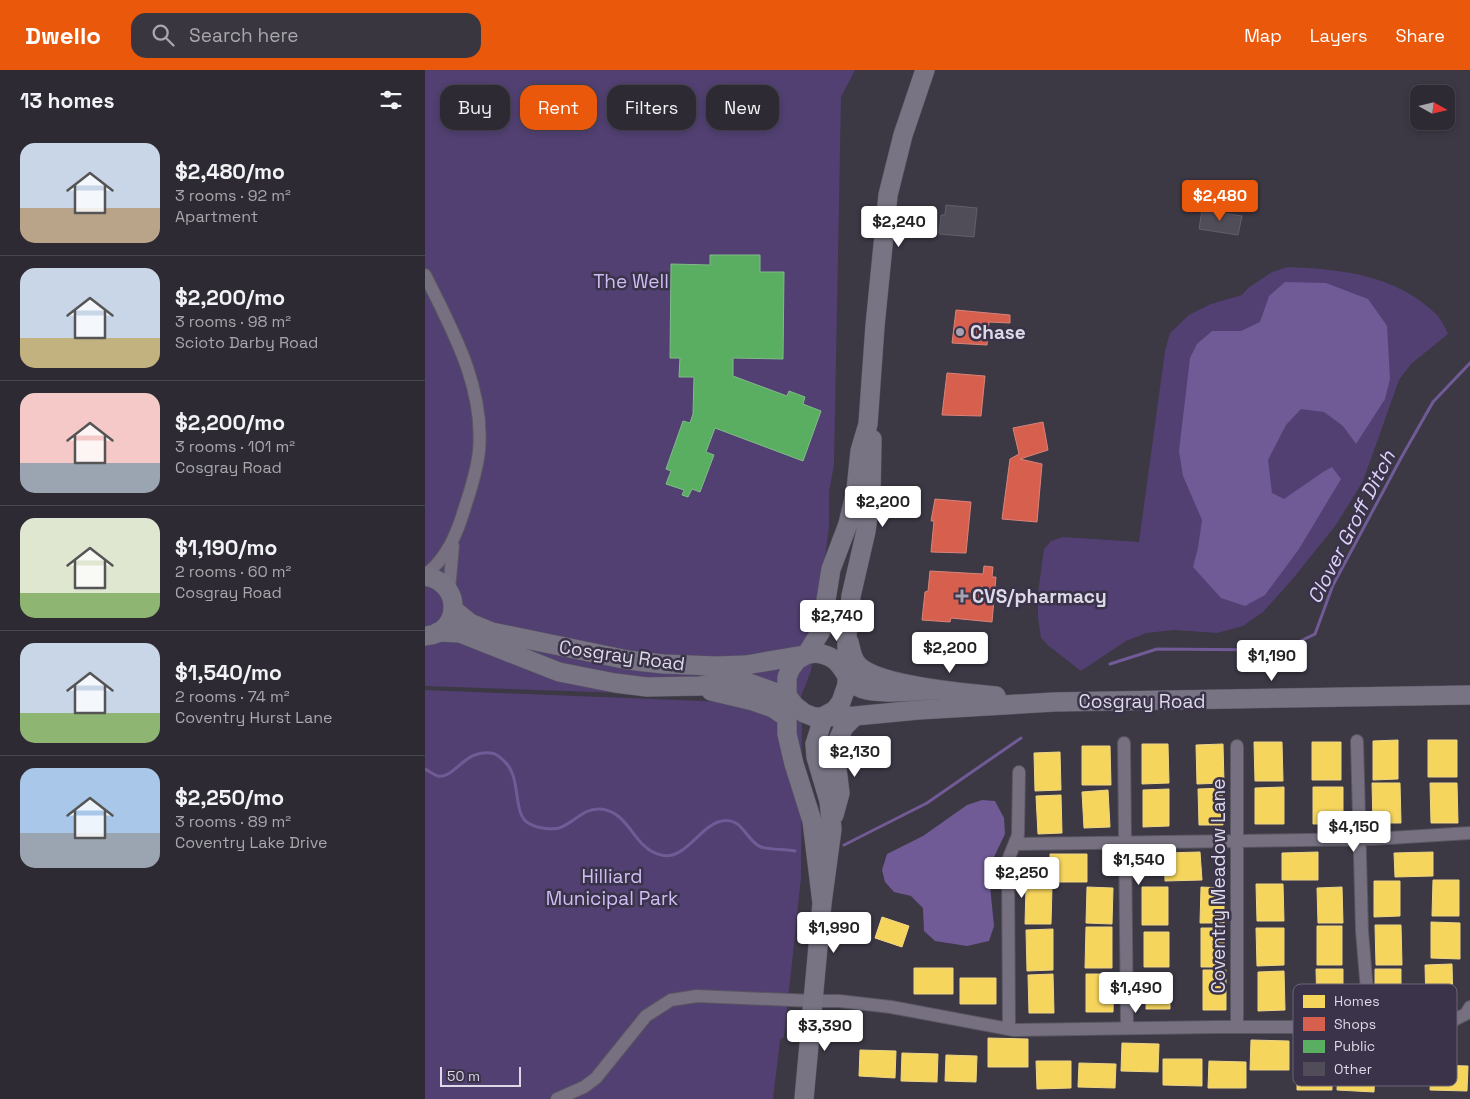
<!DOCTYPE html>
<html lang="en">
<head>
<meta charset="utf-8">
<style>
	body { margin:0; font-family:"Space Grotesk",sans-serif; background:#39363f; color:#f1f3f6; height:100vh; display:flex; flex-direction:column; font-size:19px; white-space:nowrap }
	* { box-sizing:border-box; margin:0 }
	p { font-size:16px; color:#a7a7ac }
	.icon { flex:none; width:28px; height:28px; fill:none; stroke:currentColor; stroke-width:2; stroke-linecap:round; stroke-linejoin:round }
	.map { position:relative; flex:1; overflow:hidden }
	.side { display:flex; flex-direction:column; background:#2d2a33; width:425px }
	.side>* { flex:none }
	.guide { position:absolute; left:15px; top:15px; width:475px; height:45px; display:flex; gap:10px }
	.needle { width:32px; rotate:98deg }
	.buttons { position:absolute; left:985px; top:15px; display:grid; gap:10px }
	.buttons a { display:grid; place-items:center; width:45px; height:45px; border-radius:10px; background:#2d2a33; box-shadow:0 2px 8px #0003,0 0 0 1px #48464e; font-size:25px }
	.scale { position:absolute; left:15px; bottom:12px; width:81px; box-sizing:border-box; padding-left:5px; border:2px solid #ddd9e7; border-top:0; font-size:14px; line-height:18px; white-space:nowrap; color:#ddd9e7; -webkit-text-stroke:4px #3a3349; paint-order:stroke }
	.price { position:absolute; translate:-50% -42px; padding:0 11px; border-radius:5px; background:#fff; color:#222; font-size:16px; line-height:32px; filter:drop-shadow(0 1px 2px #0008) }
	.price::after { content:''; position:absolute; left:50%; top:30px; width:15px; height:11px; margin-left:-8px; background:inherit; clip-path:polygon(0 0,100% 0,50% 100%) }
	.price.on { background:#ea580c; color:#fff }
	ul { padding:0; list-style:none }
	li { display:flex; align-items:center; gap:15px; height:125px; padding:0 20px }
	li+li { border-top:1px solid #48464e }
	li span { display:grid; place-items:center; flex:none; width:140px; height:100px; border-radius:15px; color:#555 }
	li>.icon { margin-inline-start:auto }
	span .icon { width:60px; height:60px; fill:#fffc; stroke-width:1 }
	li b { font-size:21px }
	h2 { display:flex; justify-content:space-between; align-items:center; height:60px; padding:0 20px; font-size:21px }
	.tag { padding:0 18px; border-radius:15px; background:#2d2a33; box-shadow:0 2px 8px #0003,0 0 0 1px #48464e; font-size:18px; line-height:45px }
	.tag.on { background:#ea580c; color:#fff }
	header { display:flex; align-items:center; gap:30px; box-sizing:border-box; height:70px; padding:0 25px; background:#ea580c; color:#fff }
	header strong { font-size:24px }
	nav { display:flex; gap:28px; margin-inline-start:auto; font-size:18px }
	.search { width:350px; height:45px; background:#39363f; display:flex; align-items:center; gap:12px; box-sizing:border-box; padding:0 18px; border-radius:15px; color:#a7a7ac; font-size:19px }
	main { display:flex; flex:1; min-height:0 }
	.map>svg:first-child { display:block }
	.green { fill:#514071 }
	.water { fill:#705b97 }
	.homes { fill:#f6d55c; stroke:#eed686 }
	.shops { fill:#d6604d; stroke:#d8847b }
	.public { fill:#5aae61; stroke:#81bb89 }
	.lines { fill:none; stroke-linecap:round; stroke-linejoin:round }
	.stream { stroke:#705b97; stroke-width:3 }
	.building { fill:#514d58; stroke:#625e6a }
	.minor-casing { stroke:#5a5661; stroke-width:14 }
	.secondary-casing { stroke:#5a5661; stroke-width:20 }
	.minor { stroke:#767080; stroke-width:12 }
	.secondary { stroke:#787484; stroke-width:19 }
	.poi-dot { fill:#a5a1ae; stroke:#3a3349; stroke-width:2 }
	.labels { text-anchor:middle; stroke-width:5; stroke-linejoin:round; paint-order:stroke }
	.park-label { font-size:19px; fill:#cfbef5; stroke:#3a3349 }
	.poi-label { font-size:19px; font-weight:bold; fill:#ddd9e7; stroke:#3a3349; text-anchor:start }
	.street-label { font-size:19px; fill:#ddd9e7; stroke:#3a3349 }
	.water-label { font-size:20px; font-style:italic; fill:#ddd2f8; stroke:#3a3349 }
	.key { fill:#3a3349; stroke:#6b6578; stroke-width:1 }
	.key-label { font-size:14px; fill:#ddd9e7 }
</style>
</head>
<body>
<header>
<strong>Dwello</strong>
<div class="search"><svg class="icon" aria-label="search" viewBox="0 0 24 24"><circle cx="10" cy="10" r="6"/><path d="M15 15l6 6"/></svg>Search here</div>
<nav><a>Map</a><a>Layers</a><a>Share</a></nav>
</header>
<main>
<section class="side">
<h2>13 homes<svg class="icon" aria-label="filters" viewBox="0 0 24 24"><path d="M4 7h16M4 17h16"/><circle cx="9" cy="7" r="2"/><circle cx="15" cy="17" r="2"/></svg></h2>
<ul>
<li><span style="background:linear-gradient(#c9d6e8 65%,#b9a48a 0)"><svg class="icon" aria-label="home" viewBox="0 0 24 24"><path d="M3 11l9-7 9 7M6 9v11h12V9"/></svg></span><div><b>$2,480/mo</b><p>3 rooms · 92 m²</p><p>Apartment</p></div></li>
<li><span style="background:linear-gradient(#c9d6e8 70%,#c2b280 0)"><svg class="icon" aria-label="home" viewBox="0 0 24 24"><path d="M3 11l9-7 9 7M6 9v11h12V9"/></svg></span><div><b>$2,200/mo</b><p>3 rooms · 98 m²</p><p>Scioto Darby Road</p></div></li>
<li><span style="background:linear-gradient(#f6c9c9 70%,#9aa5b1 0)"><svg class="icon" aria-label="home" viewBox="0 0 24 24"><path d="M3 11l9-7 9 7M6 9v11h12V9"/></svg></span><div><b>$2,200/mo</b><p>3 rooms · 101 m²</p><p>Cosgray Road</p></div></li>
<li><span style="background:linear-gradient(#dfe7d0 75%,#8fb573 0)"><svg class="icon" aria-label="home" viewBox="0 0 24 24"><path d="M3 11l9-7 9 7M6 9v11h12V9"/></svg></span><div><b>$1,190/mo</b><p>2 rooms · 60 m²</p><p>Cosgray Road</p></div></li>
<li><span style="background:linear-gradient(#c9d6e8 70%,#8fb573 0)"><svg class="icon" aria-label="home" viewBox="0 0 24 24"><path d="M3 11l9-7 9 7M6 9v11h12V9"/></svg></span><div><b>$1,540/mo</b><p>2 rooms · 74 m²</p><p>Coventry Hurst Lane</p></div></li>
<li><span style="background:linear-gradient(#a9c7e8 65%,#9aa5b1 0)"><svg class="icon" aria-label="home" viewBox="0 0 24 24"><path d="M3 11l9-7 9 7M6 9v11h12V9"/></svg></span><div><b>$2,250/mo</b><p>3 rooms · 89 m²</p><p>Coventry Lake Drive</p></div></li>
</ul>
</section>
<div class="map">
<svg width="1045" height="1029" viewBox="0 0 1045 1029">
	<rect width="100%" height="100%" fill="#3c3844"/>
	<path class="green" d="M 0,0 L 430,0 L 416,27 L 409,395 L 404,422 L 404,456 L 386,601 L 375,629 L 0,616 Z
		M 863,197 C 916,199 971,205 1011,244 C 1016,249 1020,257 1023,264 L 986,294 L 974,310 L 938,411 L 911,455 L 866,511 L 838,542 L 818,556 L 792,563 L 749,560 L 722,563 L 701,571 L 656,601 L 625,577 L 616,568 L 613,548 L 613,523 L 619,479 L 626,471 L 638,467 L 714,472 L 740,281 L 745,263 L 764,245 L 786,234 L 817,225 L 823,218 L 847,202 Z
		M 0,620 L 377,635 L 376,808 L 359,967 L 355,970 L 348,1029 L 0,1029 Z"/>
	<path class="water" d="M 860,212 L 901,213 L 943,229 L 962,256 L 965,309 L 960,329 L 931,374 L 918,356 L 899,342 L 876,339 L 861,355 L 843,390 L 847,423 L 859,429 L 898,402 L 907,397 L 916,409 L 874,479 L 840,525 L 820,536 L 796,528 L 768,497 L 773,478 L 777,450 L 758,406 L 754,381 L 765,288 L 772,274 L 787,261 L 816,261 L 835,252 L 844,226 Z
		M 557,730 L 570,731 L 579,748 L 580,764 L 567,791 L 565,816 L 569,856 L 564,871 L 542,876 L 510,871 L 499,861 L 498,838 L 486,826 L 469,822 L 460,812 L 457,800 L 462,784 L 498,766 L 542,735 Z"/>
	<path class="homes" d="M 973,670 L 973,709 L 948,710 L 948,671 Z
		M 1003,670 L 1032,670 L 1032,707 L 1003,707 Z
		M 829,672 L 857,672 L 858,711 L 830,711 Z
		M 887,672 L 916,672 L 916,710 L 887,710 Z
		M 717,674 L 743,674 L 744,713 L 717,714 Z
		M 798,674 L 799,713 L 772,714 L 771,675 Z
		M 657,676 L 685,676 L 686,715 L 657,715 Z
		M 635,682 L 636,720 L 610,721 L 609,683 Z
		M 947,713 L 975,713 L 976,753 L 948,753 Z
		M 1005,713 L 1032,713 L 1033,753 L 1006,753 Z
		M 859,717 L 859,754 L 830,754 L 830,718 Z
		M 888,717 L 918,717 L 918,754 L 888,754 Z
		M 797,718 L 798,755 L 774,755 L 773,719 Z
		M 744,719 L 744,756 L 718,757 L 718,720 Z
		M 683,720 L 685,757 L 659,758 L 657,722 Z
		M 636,725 L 637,763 L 613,764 L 611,726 Z
		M 775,782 L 777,810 L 740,811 L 739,783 Z
		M 893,782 L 893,810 L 857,810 L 857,783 Z
		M 1008,782 L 1008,806 L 970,807 L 969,783 Z
		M 625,784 L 662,784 L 662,812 L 625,812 Z
		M 1008,810 L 1034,810 L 1034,846 L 1007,846 Z
		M 949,811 L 975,811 L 975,846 L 949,847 Z
		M 831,814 L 858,814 L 859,851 L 832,851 Z
		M 601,817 L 627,817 L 626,854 L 600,854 Z
		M 662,817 L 688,818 L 687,854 L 661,853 Z
		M 717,817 L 743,817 L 743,855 L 717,855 Z
		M 776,817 L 799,818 L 799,853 L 775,853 Z
		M 917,817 L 918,853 L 893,853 L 892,818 Z
		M 457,847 L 484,856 L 477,877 L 450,868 Z
		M 1006,852 L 1035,853 L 1035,889 L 1006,888 Z
		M 950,855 L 976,855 L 977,895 L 951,895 Z
		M 892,856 L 917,856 L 917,895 L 892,895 Z
		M 661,857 L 687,857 L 687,898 L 660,898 Z
		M 776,858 L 799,858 L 799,897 L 776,897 Z
		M 831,858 L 859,858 L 859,895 L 832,896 Z
		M 628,859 L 628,900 L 602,901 L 601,860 Z
		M 719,862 L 744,862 L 744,897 L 719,897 Z
		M 1027,894 L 1028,933 L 1001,933 L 1000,895 Z
		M 489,898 L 528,898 L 528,924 L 489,924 Z
		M 891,899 L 918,899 L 918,938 L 892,938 Z
		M 950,899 L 976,899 L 976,940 L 950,939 Z
		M 778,900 L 801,900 L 801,940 L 778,940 Z
		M 859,901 L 860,940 L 833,941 L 833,902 Z
		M 722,903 L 745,903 L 745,939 L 721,939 Z
		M 628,904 L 629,943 L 604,943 L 603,905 Z
		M 661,904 L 689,904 L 688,942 L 661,942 Z
		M 535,908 L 571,908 L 571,934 L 535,934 Z
		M 563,968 L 603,969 L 603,997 L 563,997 Z
		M 826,970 L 864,971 L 864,1000 L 825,1000 Z
		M 697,973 L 734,974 L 733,1002 L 696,1001 Z
		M 435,980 L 471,981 L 470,1008 L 434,1006 Z
		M 477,983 L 513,984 L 512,1012 L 476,1011 Z
		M 521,985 L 552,986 L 551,1012 L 520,1011 Z
		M 738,989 L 777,989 L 777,1016 L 738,1015 Z
		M 611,991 L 646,991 L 646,1018 L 612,1019 Z
		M 784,991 L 821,992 L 821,1018 L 783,1018 Z
		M 654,993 L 691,994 L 690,1018 L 653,1017 Z
		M 872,995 L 907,995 L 907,1020 L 872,1020 Z
		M 1006,995 L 1043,996 L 1042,1021 L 1005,1020 Z
		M 913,997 L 950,999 L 949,1022 L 912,1020 Z"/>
	<path class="shops" d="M 531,240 L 585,245 L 585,253 L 564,252 L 562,275 L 527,273 Z
		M 522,303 L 560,306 L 556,346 L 517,345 Z
		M 618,352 L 623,380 L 595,389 L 617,394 L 612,452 L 577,449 L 585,389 L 594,384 L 588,358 Z
		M 510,429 L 546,432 L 541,483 L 506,482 L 509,451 L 506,451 Z
		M 559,496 L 568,497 L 567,507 L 571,507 L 567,552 L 526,548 L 525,552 L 497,550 L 500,522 L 503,521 L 505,501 L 558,504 Z"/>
	<path class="public" d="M 285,185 L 335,185 L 335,202 L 359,202 L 358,289 L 308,288 L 308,306 L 362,326 L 364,321 L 380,327 L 378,334 L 396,341 L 378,391 L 290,358 L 281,382 L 289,385 L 275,422 L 267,419 L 263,427 L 257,425 L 259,420 L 241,414 L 246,401 L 241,399 L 258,351 L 265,353 L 268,344 L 269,307 L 254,307 L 255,288 L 245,288 L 246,194 L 285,195 Z"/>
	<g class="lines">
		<path class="stream" d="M 685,594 L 732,579 L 857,580 L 890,564 L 908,515 L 976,388 L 1008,332 L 1045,293
			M 0,699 C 4,701 9,705 13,706 C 31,709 40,676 70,684 C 74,686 76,688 79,691 C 98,707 86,746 105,754 C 112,758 126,760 134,758 C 149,753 158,738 175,739 C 205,741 208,779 236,785 C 259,791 274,758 293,752 C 318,744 320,771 336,777 C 346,780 359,779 370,781
			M 419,775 L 502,733 L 596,668"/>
	</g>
	<path class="building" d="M 521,135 L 552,138 L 549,167 L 514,164 L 516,145 L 520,145 Z
		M 777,140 L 817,146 L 813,165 L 774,159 Z"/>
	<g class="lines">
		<g class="minor-casing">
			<path id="minor" d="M 0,205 C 27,259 60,318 54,381 C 52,400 46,419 40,437 C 32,464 22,488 0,505
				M 24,520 L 28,476
				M 932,671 L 937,861 L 945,957
				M 699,673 L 702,958
				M 590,774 L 948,769 L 1045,763
				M 812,957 L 812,676
				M 584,959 L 583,790 L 593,765 L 594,702
				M 132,1029 L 159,1017 L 171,1008 L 221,946 L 246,930 L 272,926 L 388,931 L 414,931 L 466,937 L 589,960 L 790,957 L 1015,957 L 1041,944 L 1045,937"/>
		</g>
		<g class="secondary-casing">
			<path id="secondary" d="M 0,506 C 39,513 36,564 0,566
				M 28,539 L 45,553 L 67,562 L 203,590 L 238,594 L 291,596 L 321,595 L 391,583 C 423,587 415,611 438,619 C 458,625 487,620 508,620
				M 13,562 L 35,563 L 134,602 L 190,613 L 222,617 L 275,616 L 289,613 L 324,613 L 363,627 L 370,636 L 379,643 L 389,647 L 430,646 L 493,640 L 629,632 L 1045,625
				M 424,572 C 426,580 427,588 432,594 C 451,616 541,623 571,626
				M 286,621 L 328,631 L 348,638 L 361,647
				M 409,745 L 415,723 L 412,699 L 412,672 L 419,657 L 430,646
				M 397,833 L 387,751 L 369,694 L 362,664 L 362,607 L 366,598 L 372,590 L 381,585 L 396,561 L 406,499 L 423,454 L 431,420 L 435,381 L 443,354 L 450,256 L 463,125 L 478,65 L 500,0
				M 379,1029 L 397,833 L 407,759 L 404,731 L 391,687 L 390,674 L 399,646 L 410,640 L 416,632 L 422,615 L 422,565 L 426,526 L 441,461 L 446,425 L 447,369"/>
		</g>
		<use href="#minor" class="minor"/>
		<use href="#secondary" class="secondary"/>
	</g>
	<g class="poi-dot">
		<circle cx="535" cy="262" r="5"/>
		<path d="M534.5 518.5h5v5h5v5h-5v5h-5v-5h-5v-5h5z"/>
	</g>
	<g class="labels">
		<g class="park-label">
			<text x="206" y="218">The Well</text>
			<text x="187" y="813">Hilliard<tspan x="187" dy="22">Municipal Park</tspan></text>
		</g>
		<g class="poi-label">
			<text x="545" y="269">Chase</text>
			<text x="547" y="533">CVS/pharmacy</text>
		</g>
		<g class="street-label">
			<text transform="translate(197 585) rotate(8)" y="7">Cosgray Road</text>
			<text x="717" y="638">Cosgray Road</text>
			<text transform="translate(793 816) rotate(-90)" y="7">Coventry Meadow Lane</text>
		</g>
		<g class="water-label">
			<text transform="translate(926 457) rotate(-63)" y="7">Clover Groff Ditch</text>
		</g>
	</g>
	<rect x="868" y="914" width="164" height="102" rx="8" class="key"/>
	<rect x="878" y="925" width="22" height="13" fill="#f6d55c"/>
	<rect x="878" y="947" width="22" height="14" fill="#d6604d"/>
	<rect x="878" y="970" width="22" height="13" fill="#5aae61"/>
	<rect x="878" y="992" width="22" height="14" fill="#514d58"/>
	<g class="key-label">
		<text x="909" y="936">Homes</text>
		<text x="909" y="959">Shops</text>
		<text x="909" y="981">Public</text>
		<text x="909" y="1004">Other</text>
	</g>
</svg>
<div class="buttons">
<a><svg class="needle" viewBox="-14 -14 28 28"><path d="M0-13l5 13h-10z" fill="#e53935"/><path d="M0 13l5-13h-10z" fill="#a7a7ac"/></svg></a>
</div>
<div class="scale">50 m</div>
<b class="price on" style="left:795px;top:152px">$2,480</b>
<b class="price" style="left:474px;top:178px">$2,240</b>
<b class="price" style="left:458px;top:458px">$2,200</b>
<b class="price" style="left:412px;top:572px">$2,740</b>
<b class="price" style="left:525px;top:604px">$2,200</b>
<b class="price" style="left:847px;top:612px">$1,190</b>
<b class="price" style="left:430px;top:708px">$2,130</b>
<b class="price" style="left:929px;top:783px">$4,150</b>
<b class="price" style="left:714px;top:816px">$1,540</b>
<b class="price" style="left:597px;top:829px">$2,250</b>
<b class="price" style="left:409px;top:884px">$1,990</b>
<b class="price" style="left:711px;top:944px">$1,490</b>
<b class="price" style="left:400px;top:982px">$3,390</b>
<div class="guide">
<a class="tag">Buy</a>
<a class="tag on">Rent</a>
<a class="tag">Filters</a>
<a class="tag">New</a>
</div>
</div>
</main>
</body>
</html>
